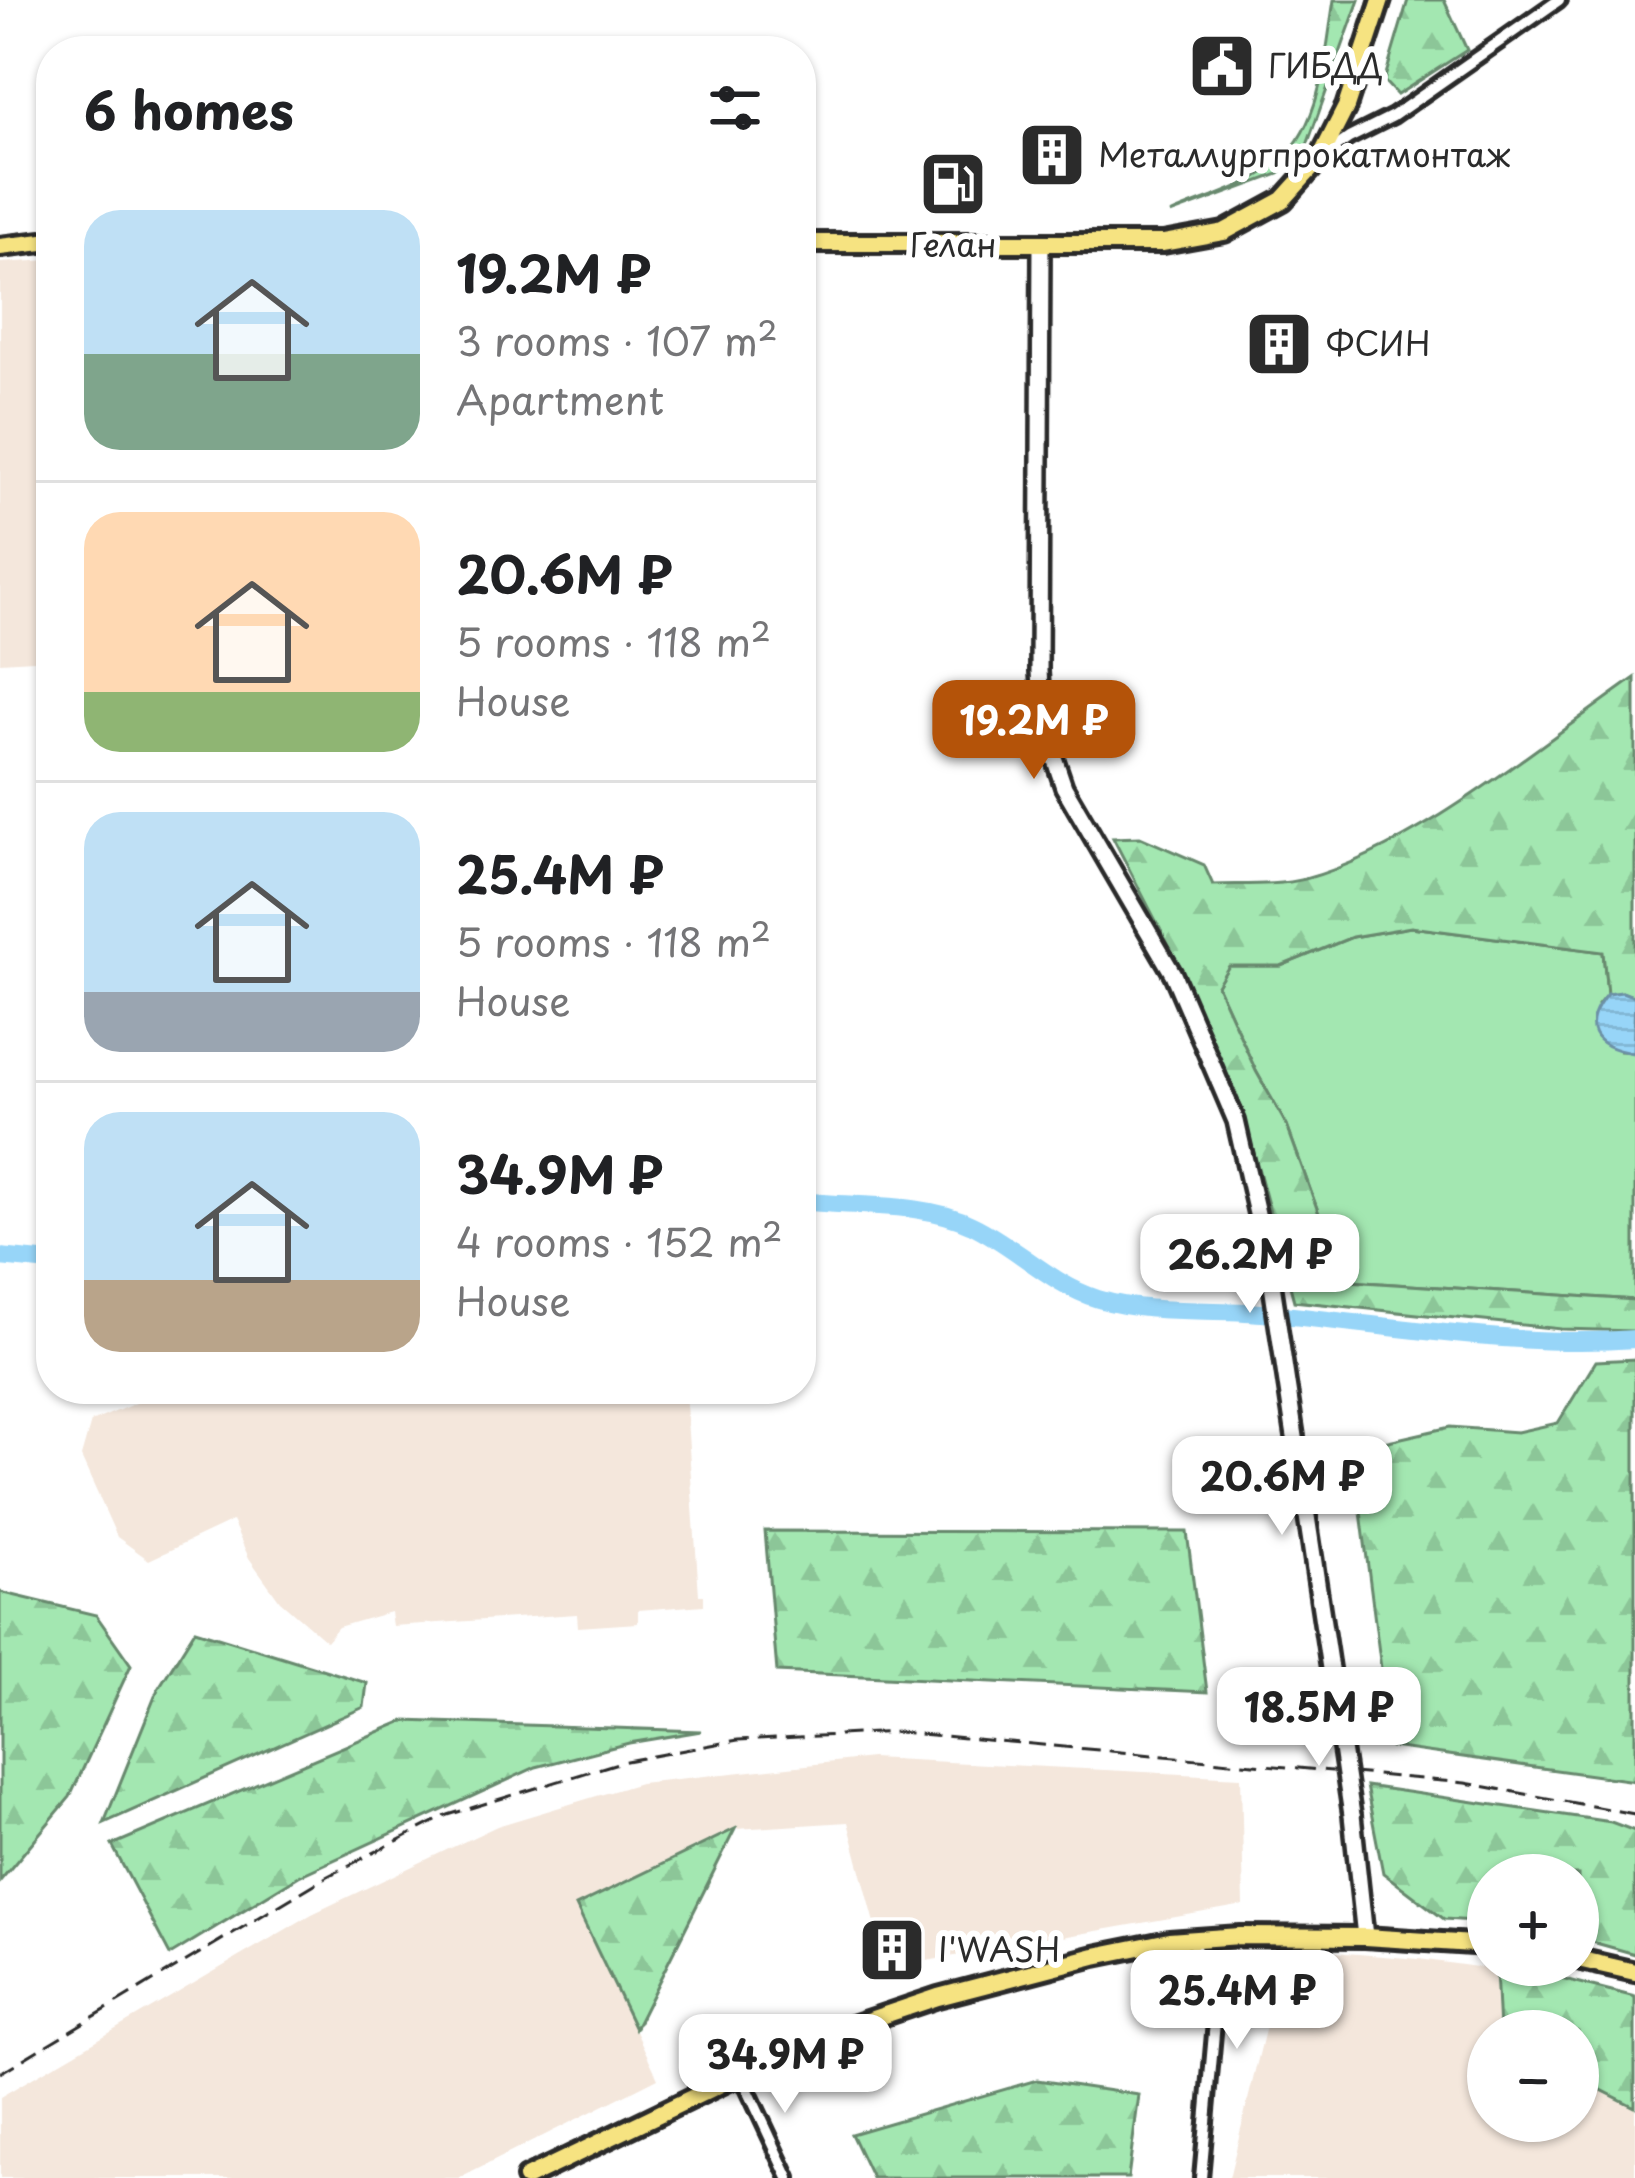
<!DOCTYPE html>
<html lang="en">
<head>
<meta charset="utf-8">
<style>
	body { margin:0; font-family:"Playpen Sans",sans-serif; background:#f6f6f6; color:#202124; height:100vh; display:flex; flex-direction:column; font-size:45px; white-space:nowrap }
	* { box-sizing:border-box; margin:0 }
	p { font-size:39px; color:#757577 }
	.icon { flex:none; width:66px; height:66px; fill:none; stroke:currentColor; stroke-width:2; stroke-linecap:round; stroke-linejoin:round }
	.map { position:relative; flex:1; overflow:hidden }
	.panel { position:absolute; left:36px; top:36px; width:780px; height:1368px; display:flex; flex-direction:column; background:#fff; border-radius:48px; box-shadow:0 3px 9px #0004 }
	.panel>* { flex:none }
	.fabs { position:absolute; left:1467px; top:1854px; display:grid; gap:24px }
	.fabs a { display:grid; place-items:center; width:132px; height:132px; border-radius:50%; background:#fff; box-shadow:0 3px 9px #0004; font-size:60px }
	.price { position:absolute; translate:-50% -102px; padding:0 27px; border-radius:24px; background:#fff; color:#222; font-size:39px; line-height:78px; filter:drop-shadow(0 3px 6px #0008) }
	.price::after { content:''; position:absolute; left:50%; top:72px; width:36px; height:27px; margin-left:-18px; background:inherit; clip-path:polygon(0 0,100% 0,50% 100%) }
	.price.selected { background:#b45309; color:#fff }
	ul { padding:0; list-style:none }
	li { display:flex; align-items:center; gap:36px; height:300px; padding:0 48px }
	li+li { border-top:3px solid #e0e0e0 }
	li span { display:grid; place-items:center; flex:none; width:336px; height:240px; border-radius:36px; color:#555 }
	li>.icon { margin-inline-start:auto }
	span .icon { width:144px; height:144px; fill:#fffc; stroke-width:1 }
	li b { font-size:51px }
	h2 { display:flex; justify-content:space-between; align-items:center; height:144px; padding:0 48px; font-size:51px }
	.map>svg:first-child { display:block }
	.built { fill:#f4e7dc; fill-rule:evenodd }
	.green { fill:#a3e7b1; stroke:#67896e; stroke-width:3 }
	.forest { fill:url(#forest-firs); stroke:#67896e; stroke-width:3 }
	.water { fill:url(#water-rules); stroke:#6c91a6; stroke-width:3 }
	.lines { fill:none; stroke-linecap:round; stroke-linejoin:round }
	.river { stroke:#97d5f8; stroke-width:18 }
	.street-casing { stroke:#2b2b2b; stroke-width:20 }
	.secondary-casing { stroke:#2b2b2b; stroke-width:24 }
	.primary-casing { stroke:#2b2b2b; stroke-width:26 }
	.street { stroke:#fff; stroke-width:10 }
	.secondary { stroke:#fff; stroke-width:15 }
	.primary { stroke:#f6e381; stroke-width:16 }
	.rail { stroke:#2b2b2b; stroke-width:3; stroke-dasharray:18 9; stroke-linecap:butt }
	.secondary-bridge-casing { stroke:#2b2b2b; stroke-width:24; stroke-linecap:butt }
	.secondary-bridge { stroke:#fff; stroke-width:15 }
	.labels { text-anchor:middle; stroke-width:12; stroke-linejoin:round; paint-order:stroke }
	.poi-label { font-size:33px; fill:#2b2b2b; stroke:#fff; text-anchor:start }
</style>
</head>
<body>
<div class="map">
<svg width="1635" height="2178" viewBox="0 0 1635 2178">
	<defs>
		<pattern id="forest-firs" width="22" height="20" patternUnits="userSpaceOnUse" patternTransform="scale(3)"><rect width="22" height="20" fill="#a3e7b1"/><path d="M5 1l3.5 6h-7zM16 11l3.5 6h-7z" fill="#8cc698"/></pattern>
		<pattern id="water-rules" width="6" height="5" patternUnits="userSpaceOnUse" patternTransform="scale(3)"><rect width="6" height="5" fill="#97d5f8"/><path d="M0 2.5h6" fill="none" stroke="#82b7d5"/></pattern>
	</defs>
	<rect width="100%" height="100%" fill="#fff"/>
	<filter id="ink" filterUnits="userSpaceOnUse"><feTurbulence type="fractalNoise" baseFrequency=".00833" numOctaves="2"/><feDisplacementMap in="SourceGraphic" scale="24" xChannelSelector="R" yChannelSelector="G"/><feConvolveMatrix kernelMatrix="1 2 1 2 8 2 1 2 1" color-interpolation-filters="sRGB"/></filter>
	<g filter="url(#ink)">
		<path class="built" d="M 51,260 L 51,659 L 0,662 L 0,263 Z
			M 169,1389 L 685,1389 L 699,1595 L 704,1595 L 704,1605 L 638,1610 L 638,1623 L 578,1627 L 577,1614 L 392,1626 L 390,1612 L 338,1627 L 326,1641 L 280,1601 L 249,1558 L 232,1521 L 149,1560 L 117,1537 L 81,1457 L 91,1422 Z
			M 871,1758 L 1241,1777 L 1244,1905 L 887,1968 L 848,1822 L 735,1829 L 577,1907 L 658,2078 L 460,2178 L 0,2178 L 0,2097 L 312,1914 L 497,1826 L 640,1783 Z
			M 1285,1948 L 1419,1959 L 1565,1979 L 1635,1997 L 1635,2178 L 1229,2178 ZM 1488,2031 L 1578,2031 L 1578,2121 L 1488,2121 Z"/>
		<path class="green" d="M 1411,927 L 1603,952 L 1607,994 L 1598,1005 L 1620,1051 L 1635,1052 L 1635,1300 L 1334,1280 L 1319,1214 L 1287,1126 L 1256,1071 L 1217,985 L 1228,966 L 1281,966 L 1352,937 Z"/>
		<path class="forest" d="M 1334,0 L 1359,0 L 1305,151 L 1279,174 L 1170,214 C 1204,199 1244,188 1274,166 C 1322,130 1325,55 1334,0 Z
			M 1408,0 L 1444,0 L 1467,50 L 1397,95 L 1384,81 Z
			M 1635,678 L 1635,997 L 1622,992 L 1607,994 L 1603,952 L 1411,927 L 1352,937 L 1281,966 L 1229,966 L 1217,985 L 1256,1071 L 1287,1126 L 1319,1214 L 1334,1280 L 1635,1300 L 1635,1331 L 1561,1329 L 1294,1301 L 1250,1138 L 1184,975 L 1113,838 L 1140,837 L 1204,865 L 1213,885 C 1243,884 1277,886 1305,879 C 1418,848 1539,745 1635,678 Z
			M 1635,1359 L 1635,1781 L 1391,1747 L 1353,1449 L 1450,1427 L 1517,1432 L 1558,1423 L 1596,1361 Z
			M 765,1531 L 1187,1532 L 1207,1692 L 777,1672 Z
			M 0,1592 L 96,1615 L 131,1665 L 70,1797 L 0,1881 Z
			M 195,1630 L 367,1683 L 364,1707 L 104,1823 L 158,1689 Z
			M 404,1721 L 701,1731 L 629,1743 L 536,1767 L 299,1876 L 170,1955 L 112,1845 Z
			M 1366,1786 L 1611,1822 L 1635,1831 L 1635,1954 L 1578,1938 L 1578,1875 L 1488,1875 L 1488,1922 L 1444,1919 L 1383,1873 Z
			M 735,1829 L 635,2029 L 576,1906 Z
			M 1496,1970 L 1565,1979 L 1635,1997 L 1635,2107 L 1578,2078 L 1578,2031 L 1499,2031 Z
			M 1037,2080 L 1139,2095 L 1128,2178 L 872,2178 L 851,2134 Z"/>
		<path class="water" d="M 1622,992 L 1635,997 L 1633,1053 C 1592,1047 1580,1027 1607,994 Z"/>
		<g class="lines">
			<path class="river" d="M 801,1201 C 856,1208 922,1201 972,1225 C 1016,1246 1050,1284 1098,1299 C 1150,1315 1208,1308 1262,1313 C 1381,1324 1516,1348 1635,1339
				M 0,1257 L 51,1262"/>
			<g class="street-casing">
				<path id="street" d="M 1322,157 L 1349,138 L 1393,116 L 1559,0
					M 1191,1939 L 1210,1981 L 1216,2011 L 1201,2178
					M 740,2073 L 789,2178"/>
			</g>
			<g class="secondary-casing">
				<path id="secondary" d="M 1041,243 L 1039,671 L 1042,722 L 1064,787 L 1173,974 L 1236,1121 L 1270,1271 L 1337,1715
					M 1352,1815 L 1365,1937"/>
			</g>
			<g class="primary-casing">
				<path id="primary" d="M 801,243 L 1163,243 L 1224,232 L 1283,200 L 1319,160 L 1346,107 L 1381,0
					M 0,247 L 51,241
					M 1578,1959 L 1635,1972
					M 526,2178 L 816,2038 L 938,1997 L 1095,1956 L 1169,1941 L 1240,1936 L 1365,1937 L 1488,1945"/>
			</g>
			<use href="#street" class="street"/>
			<use href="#secondary" class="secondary"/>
			<use href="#primary" class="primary"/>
			<path class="rail" d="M 0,2073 L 328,1876 L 448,1815 L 621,1762 L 738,1740 L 898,1732 L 1465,1783 L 1635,1814"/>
			<g class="secondary-bridge-casing">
				<path id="secondary-bridge" d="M 1337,1715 L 1352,1815"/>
			</g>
			<use href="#secondary-bridge" class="secondary-bridge"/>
		</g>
	</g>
	<defs>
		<g id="civic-square" transform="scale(3.45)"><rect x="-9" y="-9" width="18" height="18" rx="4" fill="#2b2b2b" stroke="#fff"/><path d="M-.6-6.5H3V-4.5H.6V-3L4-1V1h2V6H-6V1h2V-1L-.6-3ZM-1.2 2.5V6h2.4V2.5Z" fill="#fff"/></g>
		<g id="building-square" transform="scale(3.45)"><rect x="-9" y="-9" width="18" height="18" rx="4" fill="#2b2b2b" stroke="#fff"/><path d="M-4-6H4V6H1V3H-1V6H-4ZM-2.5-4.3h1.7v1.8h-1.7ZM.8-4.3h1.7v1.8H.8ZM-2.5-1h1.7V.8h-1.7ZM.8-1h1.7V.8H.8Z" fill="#fff"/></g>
		<g id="fuel-square" transform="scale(3.45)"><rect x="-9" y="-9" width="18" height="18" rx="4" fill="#2b2b2b" stroke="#fff"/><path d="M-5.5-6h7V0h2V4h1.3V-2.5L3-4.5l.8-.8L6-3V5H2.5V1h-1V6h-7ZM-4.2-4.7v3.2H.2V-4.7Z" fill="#fff"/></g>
	</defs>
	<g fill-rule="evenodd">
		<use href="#civic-square" x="1222" y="66"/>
		<use href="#building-square" x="1052" y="155"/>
		<use href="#fuel-square" x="953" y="184"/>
		<use href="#building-square" x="1279" y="344"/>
		<use href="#building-square" x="892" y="1950"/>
	</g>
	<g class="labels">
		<g class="poi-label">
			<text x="1268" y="78">ГИБДД</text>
			<text x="1098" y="167">Металлургпрокатмонтаж</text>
			<text x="953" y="257" text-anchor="middle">Гелан</text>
			<text x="1326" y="356">ФСИН</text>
			<text x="938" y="1962">I'WASH</text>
		</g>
	</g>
</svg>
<div class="fabs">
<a>+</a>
<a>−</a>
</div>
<b class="price selected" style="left:1034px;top:782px">19.2M ₽</b>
<b class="price" style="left:1250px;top:1316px">26.2M ₽</b>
<b class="price" style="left:1282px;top:1538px">20.6M ₽</b>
<b class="price" style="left:1319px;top:1769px">18.5M ₽</b>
<b class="price" style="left:1237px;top:2052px">25.4M ₽</b>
<b class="price" style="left:785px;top:2116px">34.9M ₽</b>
<section class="panel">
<h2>6 homes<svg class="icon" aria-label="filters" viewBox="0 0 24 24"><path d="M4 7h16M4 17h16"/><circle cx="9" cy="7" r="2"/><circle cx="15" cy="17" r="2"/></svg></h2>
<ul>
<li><span style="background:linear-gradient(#bfe0f5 60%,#7fa58c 0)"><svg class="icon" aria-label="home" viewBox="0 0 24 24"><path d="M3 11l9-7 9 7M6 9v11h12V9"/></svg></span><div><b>19.2M ₽</b><p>3 rooms · 107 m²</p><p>Apartment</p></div></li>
<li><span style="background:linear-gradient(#ffd9b3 75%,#8fb573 0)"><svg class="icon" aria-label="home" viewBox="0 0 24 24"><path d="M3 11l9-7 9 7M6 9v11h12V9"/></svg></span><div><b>20.6M ₽</b><p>5 rooms · 118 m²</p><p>House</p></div></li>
<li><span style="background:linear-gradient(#bfe0f5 75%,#9aa5b1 0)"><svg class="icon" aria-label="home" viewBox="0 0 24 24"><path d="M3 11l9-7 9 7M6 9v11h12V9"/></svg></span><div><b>25.4M ₽</b><p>5 rooms · 118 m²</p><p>House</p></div></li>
<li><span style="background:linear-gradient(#bfe0f5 70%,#b9a48a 0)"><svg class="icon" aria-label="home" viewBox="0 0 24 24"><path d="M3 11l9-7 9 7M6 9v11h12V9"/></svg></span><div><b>34.9M ₽</b><p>4 rooms · 152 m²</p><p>House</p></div></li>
</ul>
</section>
</div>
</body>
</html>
